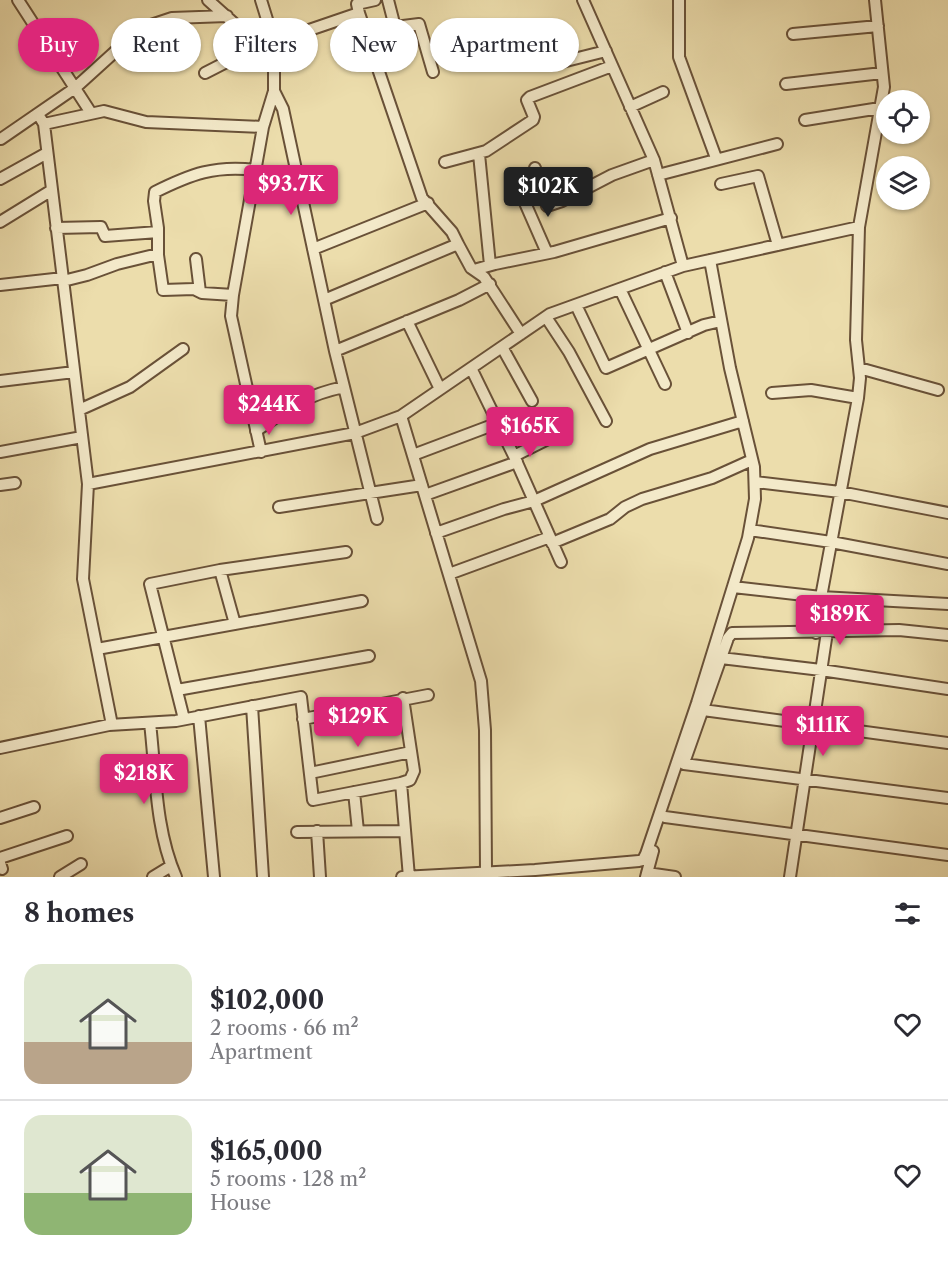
<!DOCTYPE html>
<html lang="en">
<head>
<meta charset="utf-8">
<style>
	body { margin:0; font-family:"Libre Caslon Text",serif; background:#f2f2f3; color:#2b2b33; height:100vh; display:flex; flex-direction:column; font-size:22px; white-space:nowrap }
	* { box-sizing:border-box; margin:0 }
	p { font-size:20px; color:#7c7c81 }
	.icon { flex:none; width:33px; height:33px; fill:none; stroke:currentColor; stroke-width:2; stroke-linecap:round; stroke-linejoin:round }
	.map { position:relative; height:877px; overflow:hidden }
	.details { display:flex; flex-direction:column; background:#fff; flex:1 }
	.details>* { flex:none }
	.banner { position:absolute; left:18px; top:18px; width:600px; height:54px; display:flex; gap:12px }
	.controls { position:absolute; left:876px; top:90px; display:grid; gap:12px }
	.controls a { display:grid; place-items:center; width:54px; height:54px; border-radius:50%; background:#fff; box-shadow:0 2px 4px #0004; font-size:30px }
	.price { position:absolute; translate:-50% -51px; padding:0 14px; border-radius:6px; background:#db2777; color:#fff; font-size:20px; line-height:39px; filter:drop-shadow(0 2px 3px #0008) }
	.price::after { content:''; position:absolute; left:50%; top:36px; width:18px; height:14px; margin-left:-9px; background:inherit; clip-path:polygon(0 0,100% 0,50% 100%) }
	.price.active { background:#222; color:#fff }
	ul { padding:0; list-style:none }
	li { display:flex; align-items:center; gap:18px; height:150px; padding:0 24px }
	li+li { border-top:2px solid #e1e1e2 }
	li span { display:grid; place-items:center; flex:none; width:168px; height:120px; border-radius:18px; color:#555 }
	li>.icon { margin-inline-start:auto }
	span .icon { width:72px; height:72px; fill:#fffc; stroke-width:1 }
	li b { font-size:26px }
	h2 { display:flex; justify-content:space-between; align-items:center; height:72px; padding:0 24px; font-size:26px }
	.chip { padding:0 21px; border-radius:27px; background:#fff; box-shadow:0 2px 4px #0004; font-size:21px; line-height:54px }
	.chip.active { background:#db2777; color:#fff }
	.map>svg:first-child { display:block }
	.lines { fill:none; stroke-linecap:round; stroke-linejoin:round }
	.minor-casing { stroke:#695138; stroke-width:14 }
	.minor { stroke:#f3e9c9; stroke-width:10 }
</style>
</head>
<body>
<div class="map">
<svg width="948" height="877" viewBox="0 0 948 877">
	<rect width="100%" height="100%" fill="#ecddac"/>
	<filter id="stains"><feTurbulence type="fractalNoise" baseFrequency=".00333" numOctaves="4"/><feColorMatrix values="0 0 0 0 .2 0 0 0 0 .09 0 0 0 0 .02 0 0 0 .5 -.17"/></filter>
	<radialGradient id="worn" r=".72"><stop offset=".6" stop-color="#630" stop-opacity="0"/><stop offset="1" stop-color="#630" stop-opacity=".3"/></radialGradient>
	<g class="lines">
		<g class="minor-casing">
			<path id="minor" d="M 18,0 L 91,113
				M 208,0 L 256,43 L 274,42 L 261,0
				M 388,0 L 395,27 L 419,24 L 433,72
				M 583,0 L 654,160 L 683,266 L 859,227 L 884,87 L 875,0
				M 679,0 L 679,57 L 716,158
				M 793,34 L 878,26
				M 550,65 L 606,51
				M 205,73 L 248,51 L 256,43
				M 786,84 L 882,73
				M 274,91 L 274,42 L 359,13
				M 630,107 L 663,92
				M 38,114 L 44,124 L 88,484
				M 805,120 L 880,108
				M 44,124 L 104,111 L 146,122 L 263,127 L 274,91 L 283,109 L 335,351 L 377,519
				M 1,139 L 75,88 L 129,39 L 151,25 L 172,18 L 227,16
				M 479,154 L 490,265
				M 445,162 L 486,151 L 533,120 L 534,117 L 527,100 L 530,97 L 612,66
				M 535,168 L 547,206 L 562,201 L 612,175 L 654,160
				M 658,175 L 777,144
				M 0,179 L 47,153
				M 721,184 L 758,176 L 778,245
				M 522,196 L 547,253
				M 0,222 L 52,190
				M 56,228 L 101,227 L 105,236 L 158,232
				M 458,244 L 471,268 L 484,277 L 521,334
				M 313,249 L 428,203
				M 196,259 L 200,292
				M 474,270 L 495,264 L 554,252 L 671,218
				M 665,272 L 688,333
				M 63,281 L 87,275 L 117,264 L 158,254
				M 0,285 L 63,278
				M 620,289 L 665,384
				M 233,295 L 202,293 L 194,289 L 163,290 L 158,255 L 158,228 L 154,201 L 155,192 C 191,174 215,165 256,170
				M 324,300 L 458,244 L 452,232 L 422,198 L 359,13 L 357,4 L 375,0
				M 576,305 L 606,368 L 704,325 L 721,321
				M 546,317 L 569,352 L 606,421
				M 407,321 L 440,389
				M 502,347 L 532,401
				M 335,351 L 459,300 L 490,284
				M 471,368 L 514,456 L 561,562
				M 859,368 L 938,390
				M 0,381 L 74,372
				M 772,393 L 811,390 L 858,398
				M 79,410 L 130,387 L 183,349
				M 401,416 L 481,681 L 485,730 L 486,871
				M 256,431 C 288,409 305,395 344,387
				M 0,452 L 82,437
				M 261,452 L 231,316 L 233,295 L 263,127
				M 413,455 L 498,423
				M 514,456 L 566,430
				M 755,482 L 840,492 L 948,513
				M 0,485 L 15,483
				M 425,495 L 517,462
				M 279,507 L 422,485
				M 750,530 L 831,542 L 948,564
				M 436,533 L 504,509 L 534,501 L 650,449 L 743,421
				M 552,543 L 610,519 L 625,507 L 642,499 L 712,478 L 752,460
				M 220,570 L 235,624
				M 449,574 L 550,537
				M 733,587 L 821,597 L 948,604
				M 816,633 L 821,597 L 858,398 L 860,378 L 856,340 L 859,227
				M 97,649 L 362,601
				M 721,658 L 821,670 L 948,689
				M 177,690 L 369,656
				M 252,706 L 263,877
				M 703,710 L 948,743
				M 199,716 L 214,877
				M 184,719 L 150,584 L 220,570 L 346,552
				M 303,719 L 428,695
				M 150,723 C 156,774 155,829 176,877
				M 112,725 L 83,579 L 88,484 L 355,433 L 401,416 L 550,314 L 683,266
				M 0,748 L 109,725 L 176,721 L 301,697 L 313,800 L 401,783 L 410,780 L 414,771 L 403,698
				M 686,757 L 728,638 L 732,633 L 899,630 L 948,635
				M 684,764 L 948,798
				M 310,773 L 411,752
				M 401,783 L 409,877
				M 354,792 L 358,831
				M 665,817 L 948,855
				M 0,818 L 34,807
				M 317,831 L 320,877
				M 297,832 L 405,831
				M 0,858 L 67,836
				M 0,863 L 2,869
				M 647,873 L 675,877
				M 60,877 L 81,864
				M 153,877 L 171,866
				M 402,877 L 535,870 L 639,861 L 643,860 L 646,854 L 697,703 L 748,538 L 755,499 L 754,467 L 730,368 L 710,260
				M 646,877 L 653,851
				M 790,877 L 827,632"/>
		</g>
		<use href="#minor" class="minor"/>
	</g>
	<rect width="100%" height="100%" filter="url(#stains)"/>
	<rect width="100%" height="100%" fill="url(#worn)"/>
</svg>
<div class="controls">
<a><svg class="icon" aria-label="locate" viewBox="0 0 24 24"><circle cx="12" cy="12" r="6"/><path d="M12 2v4M12 18v4M2 12h4M18 12h4"/></svg></a>
<a><svg class="icon" aria-label="layers" viewBox="0 0 24 24"><path d="M12 4l9 5-9 5-9-5zM3 14l9 5 9-5"/></svg></a>
</div>
<b class="price" style="left:291px;top:216px">$93.7K</b>
<b class="price active" style="left:548px;top:218px">$102K</b>
<b class="price" style="left:269px;top:436px">$244K</b>
<b class="price" style="left:530px;top:458px">$165K</b>
<b class="price" style="left:840px;top:646px">$189K</b>
<b class="price" style="left:358px;top:748px">$129K</b>
<b class="price" style="left:823px;top:757px">$111K</b>
<b class="price" style="left:144px;top:805px">$218K</b>
<div class="banner">
<a class="chip active">Buy</a>
<a class="chip">Rent</a>
<a class="chip">Filters</a>
<a class="chip">New</a>
<a class="chip">Apartment</a>
</div>
</div>
<section class="details">
<h2>8 homes<svg class="icon" aria-label="filters" viewBox="0 0 24 24"><path d="M4 7h16M4 17h16"/><circle cx="9" cy="7" r="2"/><circle cx="15" cy="17" r="2"/></svg></h2>
<ul>
<li><span style="background:linear-gradient(#dfe7d0 65%,#b9a48a 0)"><svg class="icon" aria-label="home" viewBox="0 0 24 24"><path d="M3 11l9-7 9 7M6 9v11h12V9"/></svg></span><div><b>$102,000</b><p>2 rooms · 66 m²</p><p>Apartment</p></div><svg class="icon" aria-label="heart" viewBox="0 0 24 24"><path d="M12 20l-8-8c-3-5 5-10 8-4 3-6 11-1 8 4z"/></svg></li>
<li><span style="background:linear-gradient(#dfe7d0 65%,#8fb573 0)"><svg class="icon" aria-label="home" viewBox="0 0 24 24"><path d="M3 11l9-7 9 7M6 9v11h12V9"/></svg></span><div><b>$165,000</b><p>5 rooms · 128 m²</p><p>House</p></div><svg class="icon" aria-label="heart" viewBox="0 0 24 24"><path d="M12 20l-8-8c-3-5 5-10 8-4 3-6 11-1 8 4z"/></svg></li>
</ul>
</section>
</body>
</html>
